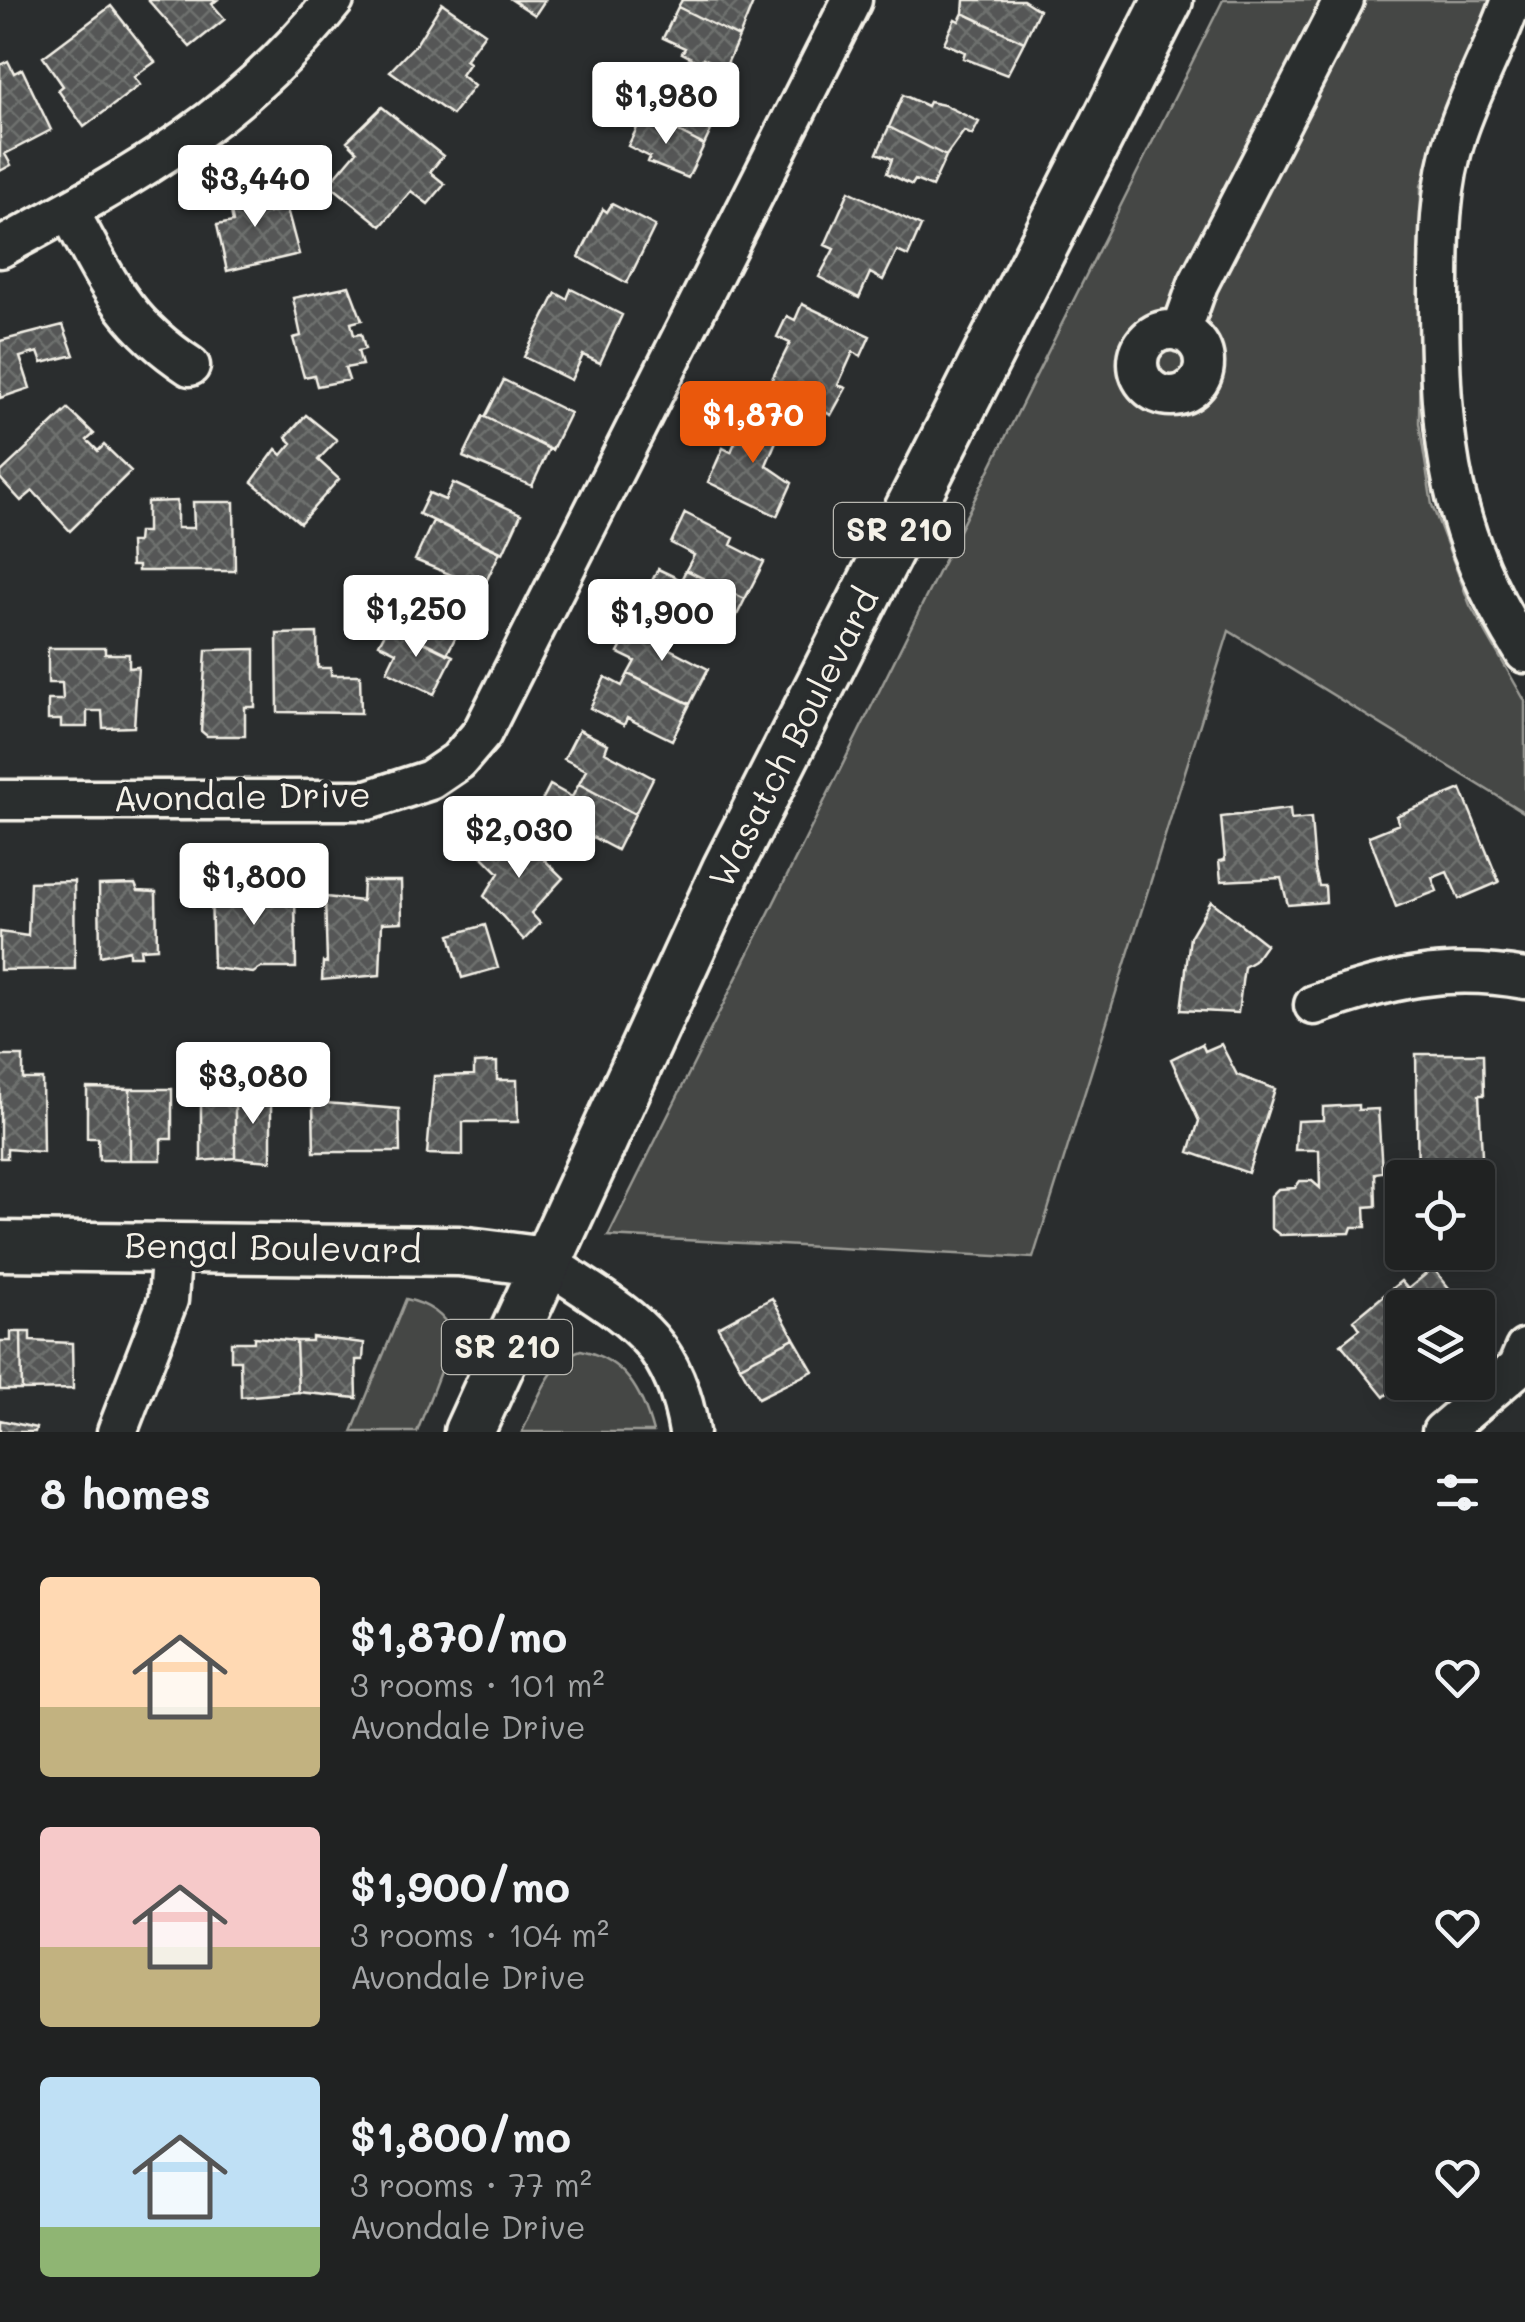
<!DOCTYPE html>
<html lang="en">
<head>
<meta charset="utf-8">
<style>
	body { margin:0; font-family:Mali,sans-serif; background:#282a2a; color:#f1f3f6; height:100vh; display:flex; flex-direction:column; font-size:38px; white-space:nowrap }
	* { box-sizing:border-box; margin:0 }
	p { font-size:32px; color:#a2a4a5 }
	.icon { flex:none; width:55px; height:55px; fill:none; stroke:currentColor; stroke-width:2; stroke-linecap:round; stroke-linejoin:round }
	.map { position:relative; height:1432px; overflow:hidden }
	.drawer { display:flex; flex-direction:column; background:#202222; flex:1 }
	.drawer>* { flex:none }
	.buttons { position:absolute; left:1385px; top:1160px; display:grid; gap:20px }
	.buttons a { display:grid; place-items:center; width:110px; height:110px; border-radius:10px; background:#202222; box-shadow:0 5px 25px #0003,0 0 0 2px #3d3f40; font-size:50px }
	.price { position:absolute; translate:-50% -85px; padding:0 22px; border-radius:10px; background:#fff; color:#222; font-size:32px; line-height:65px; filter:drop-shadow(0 2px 5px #0008) }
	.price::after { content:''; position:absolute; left:50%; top:60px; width:30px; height:22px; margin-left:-15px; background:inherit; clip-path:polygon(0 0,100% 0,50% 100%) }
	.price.active { background:#ea580c; color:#fff }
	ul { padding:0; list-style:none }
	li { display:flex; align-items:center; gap:30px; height:250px; padding:0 40px }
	li span { display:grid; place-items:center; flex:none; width:280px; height:200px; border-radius:10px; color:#555 }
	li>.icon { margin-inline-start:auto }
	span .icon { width:120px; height:120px; fill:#fffc; stroke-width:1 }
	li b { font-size:42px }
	h2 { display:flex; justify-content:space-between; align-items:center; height:120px; padding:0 40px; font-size:42px }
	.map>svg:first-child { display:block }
	.grass { fill:#444645; stroke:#9c9c96; stroke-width:2.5 }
	.building { fill:url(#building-cross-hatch); stroke:#f4f1e8; stroke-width:2.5 }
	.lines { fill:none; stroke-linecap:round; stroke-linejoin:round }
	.minor-casing { stroke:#f4f1e8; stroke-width:45 }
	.major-casing { stroke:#f4f1e8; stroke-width:55 }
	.minor { stroke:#2a2d2e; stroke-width:38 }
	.major { stroke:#2a2d2e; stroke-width:48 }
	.labels { text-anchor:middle; stroke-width:9; stroke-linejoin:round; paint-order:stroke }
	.shield { fill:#2a2d2e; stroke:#b7b6b0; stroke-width:2.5 }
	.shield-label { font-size:32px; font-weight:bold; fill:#f4f1e8 }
	.street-label { font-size:35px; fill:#f4f1e8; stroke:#2a2d2e }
</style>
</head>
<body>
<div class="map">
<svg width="1525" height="1432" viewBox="0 0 1525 1432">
	<defs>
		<pattern id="building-cross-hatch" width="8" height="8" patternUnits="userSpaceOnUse" patternTransform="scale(2.5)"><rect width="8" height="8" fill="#555756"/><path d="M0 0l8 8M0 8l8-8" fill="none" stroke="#6e706e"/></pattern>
	</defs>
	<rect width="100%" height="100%" fill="#2a2d2e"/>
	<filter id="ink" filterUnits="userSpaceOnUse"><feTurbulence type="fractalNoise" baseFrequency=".01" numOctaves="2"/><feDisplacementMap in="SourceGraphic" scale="20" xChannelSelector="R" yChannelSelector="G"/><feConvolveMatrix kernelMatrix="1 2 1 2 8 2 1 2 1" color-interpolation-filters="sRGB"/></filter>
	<g filter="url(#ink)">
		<path class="grass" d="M 1223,0 L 1491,0 L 1421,186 L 1419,423 L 1432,505 L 1470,605 L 1525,701 L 1525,813 L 1229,631 L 1033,1258 L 608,1236 Z
			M 406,1299 C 428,1304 444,1314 454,1335 L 417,1432 L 352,1432 Z
			M 581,1350 C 625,1360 642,1391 653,1432 L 522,1432 C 536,1404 549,1360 581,1350 Z"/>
		<path class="building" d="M 148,0 L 217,0 L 212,4 L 225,19 L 190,47 Z
			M 512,0 L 545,0 L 535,15 Z
			M 682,0 L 750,0 L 753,3 L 739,37 L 678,7 Z
			M 964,0 L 1023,0 L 1039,10 L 1024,42 L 963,13 Z
			M 442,3 L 485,33 L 465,60 L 469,63 L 461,75 L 474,86 L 452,115 L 390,71 L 417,43 Z
			M 111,6 L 155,62 L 134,77 L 140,85 L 84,127 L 58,90 L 63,86 L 43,57 Z
			M 678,7 L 739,37 L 725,68 L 703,58 L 701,63 L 682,53 L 685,48 L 663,38 Z
			M 963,13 L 1024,42 L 1007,75 L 963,58 L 965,52 L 944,43 L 955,19 L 959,21 Z
			M 8,61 L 14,73 L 22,69 L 51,130 L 5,154 L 11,165 L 0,171 L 0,65 Z
			M 669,86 L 682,93 L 684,88 L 720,111 L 704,145 L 644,114 L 651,98 L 660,103 Z
			M 903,95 L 927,106 L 929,102 L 944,105 L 979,122 L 972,135 L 964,131 L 946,156 L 889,127 Z
			M 382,107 L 443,156 L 430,172 L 445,184 L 428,204 L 411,191 L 381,226 L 329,184 L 357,151 L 347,141 Z
			M 644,114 L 704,145 L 688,178 L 648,162 L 650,157 L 628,146 Z
			M 889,127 L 946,156 L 932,187 L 915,180 L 912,185 L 887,173 L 892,159 L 877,153 Z
			M 262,182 L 269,213 L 287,209 L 299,254 L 227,271 L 217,225 L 233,222 L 227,190 Z
			M 849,191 L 921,226 L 908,256 L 897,251 L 883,280 L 870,273 L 859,298 L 819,277 L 834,249 L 825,245 Z
			M 612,204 L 655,226 L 627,283 L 579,257 L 603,209 L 607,212 Z
			M 349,286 L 362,320 L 351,323 L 354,335 L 361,334 L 365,349 L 358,351 L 362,365 L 345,368 L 349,380 L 317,386 L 314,375 L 304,377 L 293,338 L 301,336 L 293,298 Z
			M 571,289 L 622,315 L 600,363 L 583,355 L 571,380 L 524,357 L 556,293 L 567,299 Z
			M 802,304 L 870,336 L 861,356 L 853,352 L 838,385 L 846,388 L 831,415 L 769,385 L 790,343 L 777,337 L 787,316 L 795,320 Z
			M 63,325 L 74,355 L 42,363 L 38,352 L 20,357 L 30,388 L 0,398 L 0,341 Z
			M 504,380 L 570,413 L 552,450 L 485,417 Z
			M 68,409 L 94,434 L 87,440 L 98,451 L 104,445 L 131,471 L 70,531 L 33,491 L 21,501 L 0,478 L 0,473 Z
			M 748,411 L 782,427 L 766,465 L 792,483 L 777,516 L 708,482 L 723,448 L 731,452 Z
			M 306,415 L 337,440 L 318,460 L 339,479 L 300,523 L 252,482 L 276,449 L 282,455 L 292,443 L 286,437 Z
			M 483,416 L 549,449 L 532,486 L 463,457 Z
			M 453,483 L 521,514 L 503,553 L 419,514 L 429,493 L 445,500 Z
			M 177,501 L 177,528 L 194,528 L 193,502 L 234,502 L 235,571 L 138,571 L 138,566 L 131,566 L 130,542 L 137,542 L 138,532 L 147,532 L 147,502 Z
			M 685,513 L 734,538 L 731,545 L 764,562 L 745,599 L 686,570 L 694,555 L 671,543 Z
			M 433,521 L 500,552 L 483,588 L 415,560 Z
			M 658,569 L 681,580 L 686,570 L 745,599 L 727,635 L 681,611 L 679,617 L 643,599 Z
			M 419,595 L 465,618 L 447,654 L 384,623 L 393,604 L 410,613 Z
			M 634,623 L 668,639 L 664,646 L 708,669 L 690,704 L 628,674 L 635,661 L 618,653 Z
			M 389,625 L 453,656 L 434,694 L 387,671 L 396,652 L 379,644 Z
			M 317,633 L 318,668 L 331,668 L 331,675 L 360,675 L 361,713 L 278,712 L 277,634 Z
			M 48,648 L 105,648 L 105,654 L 129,654 L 129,668 L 138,667 L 134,727 L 103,728 L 102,711 L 87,711 L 87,727 L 61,727 L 61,720 L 48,720 L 48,700 L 63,700 L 62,683 L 48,683 Z
			M 255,649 L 255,707 L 245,707 L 245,736 L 207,736 L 201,731 L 206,650 Z
			M 628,674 L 690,704 L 672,740 L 627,718 L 624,725 L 590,708 L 605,677 L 622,686 Z
			M 579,730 L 608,744 L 605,752 L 653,778 L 635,814 L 579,784 L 586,770 L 564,759 Z
			M 579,784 L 635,814 L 617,850 L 568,824 L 565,830 L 535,814 L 550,785 L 572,797 Z
			M 1461,789 L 1499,882 L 1459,899 L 1447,872 L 1432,878 L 1437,891 L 1396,907 L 1369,836 L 1399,824 L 1396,816 Z
			M 1290,809 L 1291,820 L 1311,818 L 1315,869 L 1319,886 L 1325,886 L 1326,902 L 1288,905 L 1281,878 L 1221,881 L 1219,861 L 1225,860 L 1221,817 Z
			M 510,826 L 563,878 L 531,913 L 540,923 L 524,940 L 484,896 L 499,873 L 481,855 Z
			M 74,881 L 75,969 L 0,970 L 0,932 L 28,936 L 30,882 Z
			M 234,881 L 258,881 L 261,891 L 265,886 L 295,891 L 296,968 L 261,968 L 253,973 L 213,968 L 211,891 L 231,892 Z
			M 363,881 L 401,881 L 402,922 L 382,923 L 380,975 L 322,980 L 323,962 L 327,963 L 325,897 L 362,901 Z
			M 135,884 L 138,891 L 156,892 L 157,948 L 140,949 L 141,956 L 129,956 L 129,950 L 100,956 L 99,885 Z
			M 1211,901 L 1266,944 L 1254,961 L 1244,967 L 1238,1013 L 1181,1010 L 1190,937 Z
			M 485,925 L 498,968 L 462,978 L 450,935 Z
			M 1202,1044 L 1205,1051 L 1221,1044 L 1237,1075 L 1275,1089 L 1248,1173 L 1189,1152 L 1199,1121 L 1171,1059 Z
			M 1416,1054 L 1483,1054 L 1484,1095 L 1479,1095 L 1484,1196 L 1478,1196 L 1478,1178 L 1418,1178 Z
			M 0,1056 L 23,1056 L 23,1079 L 42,1079 L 43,1152 L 7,1149 L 7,1158 L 0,1158 Z
			M 497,1062 L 497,1080 L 517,1080 L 518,1122 L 463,1122 L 463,1155 L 427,1154 L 434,1076 L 474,1075 L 474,1063 Z
			M 87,1088 L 130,1089 L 130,1160 L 99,1160 L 98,1138 L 87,1138 Z
			M 130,1089 L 172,1089 L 172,1139 L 161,1139 L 161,1160 L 130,1160 Z
			M 201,1094 L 235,1094 L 235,1158 L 201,1161 Z
			M 235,1094 L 271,1094 L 271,1161 L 235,1158 Z
			M 313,1102 L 399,1109 L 400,1152 L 314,1152 Z
			M 1358,1105 L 1358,1110 L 1378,1109 L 1382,1172 L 1375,1173 L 1376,1206 L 1365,1207 L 1366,1227 L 1352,1227 L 1350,1233 L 1280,1235 L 1271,1228 L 1271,1196 L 1278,1189 L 1295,1188 L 1300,1181 L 1312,1181 L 1320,1188 L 1319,1150 L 1295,1150 L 1297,1121 L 1323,1120 L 1323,1107 Z
			M 1433,1268 L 1465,1308 L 1402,1308 L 1402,1381 L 1384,1397 L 1341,1344 L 1360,1329 L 1354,1320 L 1401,1281 L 1408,1289 Z
			M 772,1298 L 794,1338 L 740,1366 L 718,1327 Z
			M 11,1332 L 21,1332 L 22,1390 L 0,1390 L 0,1341 L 11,1341 Z
			M 21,1332 L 30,1332 L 30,1341 L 72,1343 L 73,1389 L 22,1390 Z
			M 254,1337 L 296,1341 L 298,1392 L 241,1397 L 240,1360 L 231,1360 L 231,1342 L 254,1342 Z
			M 312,1337 L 364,1343 L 363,1360 L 356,1360 L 357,1398 L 298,1392 L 296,1341 L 312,1341 Z
			M 794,1338 L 813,1371 L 758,1398 L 740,1366 Z
			M 0,1420 L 36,1428 L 35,1432 L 0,1432 Z"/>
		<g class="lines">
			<g class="minor-casing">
				<path id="minor" d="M 1512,0 C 1496,46 1472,88 1457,133 C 1438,189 1439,248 1439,306 C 1440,445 1449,533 1525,653
					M 69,211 C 106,279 123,322 190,366
					M 0,248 C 134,175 236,122 334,0
					M1138 363a33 33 0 1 1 66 0a33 33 0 1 1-66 0Z
					M 1181,332 L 1198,284 L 1344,0
					M 0,800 L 368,800 L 430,780 L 458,761 L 482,733 L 852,0
					M 1314,1005 C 1389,979 1445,965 1525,979
					M 546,1262 C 623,1315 673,1332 689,1432
					M 117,1432 L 168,1300 L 172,1245
					M 1442,1432 L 1517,1368 L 1525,1349"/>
			</g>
			<g class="major-casing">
				<path id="major" d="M 0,1246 L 459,1251 L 546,1262
					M 469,1432 L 727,869 L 1168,0"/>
			</g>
			<use href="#minor" class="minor"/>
			<use href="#major" class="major"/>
		</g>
	</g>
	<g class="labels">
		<g class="shield">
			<rect x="834" y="503" width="130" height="54" rx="8"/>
			<rect x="442" y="1320" width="130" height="54" rx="8"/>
		</g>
		<g class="shield-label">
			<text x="899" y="541">SR 210</text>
			<text x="507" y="1358">SR 210</text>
		</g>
		<g class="street-label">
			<text transform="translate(794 738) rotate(-63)" y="12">Wasatch Boulevard</text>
			<text transform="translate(242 797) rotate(-1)" y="12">Avondale Drive</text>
			<text transform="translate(273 1248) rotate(1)" y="12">Bengal Boulevard</text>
		</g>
	</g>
</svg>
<div class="buttons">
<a><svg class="icon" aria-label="locate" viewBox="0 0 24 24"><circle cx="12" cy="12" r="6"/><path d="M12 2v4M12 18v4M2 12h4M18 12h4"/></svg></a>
<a><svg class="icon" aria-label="layers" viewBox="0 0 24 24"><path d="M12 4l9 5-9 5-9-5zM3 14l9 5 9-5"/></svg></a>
</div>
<b class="price" style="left:666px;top:147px">$1,980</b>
<b class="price" style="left:255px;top:230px">$3,440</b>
<b class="price active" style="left:753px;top:466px">$1,870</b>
<b class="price" style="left:416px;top:660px">$1,250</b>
<b class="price" style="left:662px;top:664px">$1,900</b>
<b class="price" style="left:519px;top:881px">$2,030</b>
<b class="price" style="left:254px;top:928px">$1,800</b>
<b class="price" style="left:253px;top:1127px">$3,080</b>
</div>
<section class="drawer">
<h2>8 homes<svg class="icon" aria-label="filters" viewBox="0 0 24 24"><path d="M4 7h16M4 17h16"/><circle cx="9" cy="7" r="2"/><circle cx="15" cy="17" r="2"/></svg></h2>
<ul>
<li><span style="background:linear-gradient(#ffd9b3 65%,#c2b280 0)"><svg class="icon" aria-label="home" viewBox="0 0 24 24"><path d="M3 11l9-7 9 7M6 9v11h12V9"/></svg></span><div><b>$1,870/mo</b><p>3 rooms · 101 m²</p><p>Avondale Drive</p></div><svg class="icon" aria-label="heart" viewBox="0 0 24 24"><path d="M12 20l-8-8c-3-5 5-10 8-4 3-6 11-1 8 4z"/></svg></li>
<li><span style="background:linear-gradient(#f6c9c9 60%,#c2b280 0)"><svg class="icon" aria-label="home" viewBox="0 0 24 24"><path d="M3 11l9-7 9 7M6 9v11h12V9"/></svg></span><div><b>$1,900/mo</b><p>3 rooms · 104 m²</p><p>Avondale Drive</p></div><svg class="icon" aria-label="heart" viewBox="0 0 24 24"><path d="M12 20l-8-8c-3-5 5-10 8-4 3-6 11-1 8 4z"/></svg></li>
<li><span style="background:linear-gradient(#bfe0f5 75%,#8fb573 0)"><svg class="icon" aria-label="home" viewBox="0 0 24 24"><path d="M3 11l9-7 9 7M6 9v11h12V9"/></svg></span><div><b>$1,800/mo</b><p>3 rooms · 77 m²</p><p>Avondale Drive</p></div><svg class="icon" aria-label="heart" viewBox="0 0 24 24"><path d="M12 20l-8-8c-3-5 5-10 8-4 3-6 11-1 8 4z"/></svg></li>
</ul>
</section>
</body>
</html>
